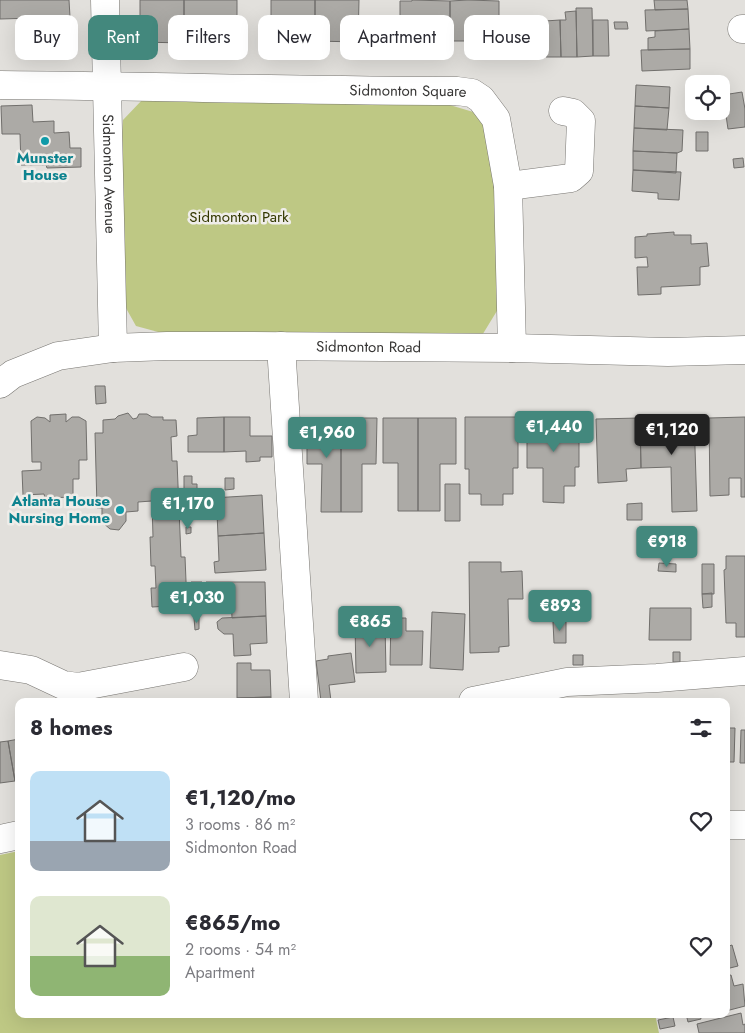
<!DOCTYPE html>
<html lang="en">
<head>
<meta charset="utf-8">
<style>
	body { margin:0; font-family:Jost,sans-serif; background:#f7f7f7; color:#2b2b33; height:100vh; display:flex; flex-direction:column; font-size:19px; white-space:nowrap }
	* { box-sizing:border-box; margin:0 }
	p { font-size:16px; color:#7c7c81 }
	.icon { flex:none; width:28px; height:28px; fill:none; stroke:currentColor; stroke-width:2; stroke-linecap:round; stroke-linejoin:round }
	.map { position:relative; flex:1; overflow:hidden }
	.details { position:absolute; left:15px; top:698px; width:715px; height:320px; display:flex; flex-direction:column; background:#fff; border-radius:10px; box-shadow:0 5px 20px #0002 }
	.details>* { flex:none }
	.top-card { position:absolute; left:15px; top:15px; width:715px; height:45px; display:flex; gap:10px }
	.buttons { position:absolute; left:685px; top:75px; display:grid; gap:10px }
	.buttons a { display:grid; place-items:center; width:45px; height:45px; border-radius:10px; background:#fff; box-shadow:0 5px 20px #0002; font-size:25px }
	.price { position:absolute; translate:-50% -42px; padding:0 11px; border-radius:5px; background:#43887d; color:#fff; font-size:16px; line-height:32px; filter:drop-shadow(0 1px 2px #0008) }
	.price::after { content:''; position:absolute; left:50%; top:30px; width:15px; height:11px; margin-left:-8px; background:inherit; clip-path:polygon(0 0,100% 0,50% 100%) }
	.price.selected { background:#222; color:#fff }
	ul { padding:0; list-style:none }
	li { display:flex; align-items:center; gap:15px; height:125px; padding:0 15px }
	li span { display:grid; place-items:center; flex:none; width:140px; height:100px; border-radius:10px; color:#555 }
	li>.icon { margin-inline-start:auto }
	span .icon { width:60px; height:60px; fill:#fffc; stroke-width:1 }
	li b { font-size:21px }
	h2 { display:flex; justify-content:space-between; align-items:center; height:60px; padding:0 15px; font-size:21px }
	.tag { padding:0 18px; border-radius:10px; background:#fff; box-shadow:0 5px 20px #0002; font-size:18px; line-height:45px }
	.tag.selected { background:#43887d; color:#fff }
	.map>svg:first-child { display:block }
	.green { fill:#bec884 }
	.building { fill:#acaaa6; stroke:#716f6c }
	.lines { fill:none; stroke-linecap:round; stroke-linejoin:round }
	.minor-casing { stroke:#787672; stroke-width:29 }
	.minor { stroke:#fff; stroke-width:28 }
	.culture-dot { fill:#0f9aa8; stroke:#efede9; stroke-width:2 }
	.labels { text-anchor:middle; stroke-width:5; stroke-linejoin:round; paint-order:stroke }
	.street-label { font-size:15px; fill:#373635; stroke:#efede9 }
	.culture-label { font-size:15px; font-weight:bold; fill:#0d838f; stroke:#efede9 }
	.park-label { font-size:15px; fill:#333800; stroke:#efede9 }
</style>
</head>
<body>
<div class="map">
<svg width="745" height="1033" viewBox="0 0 745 1033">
	<rect width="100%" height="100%" fill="#e2e0dc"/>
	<path class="green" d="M 143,99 L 443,103 L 480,114 L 501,181 L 503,301 L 481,337 L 173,336 L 136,326 L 122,301 L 120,169 L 123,120 Z
		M 19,851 L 19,1014 L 655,1014 L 659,1033 L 0,1033 L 0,855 Z"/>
	<path class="building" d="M 0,0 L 69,0 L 70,17 L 0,19 Z
		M 140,0 L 184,0 L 184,43 L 140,42 Z
		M 184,0 L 237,0 L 237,43 L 184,43 Z
		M 271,0 L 315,0 L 315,41 L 271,41 Z
		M 315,0 L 359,0 L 358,42 L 315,41 Z
		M 412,0 L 450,1 L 450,41 L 400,40 L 400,1 L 412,1 Z
		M 468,0 L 499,1 L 499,41 L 450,41 L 450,1 Z
		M 654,0 L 687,0 L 688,9 L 655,10 Z
		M 576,8 L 592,8 L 593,56 L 577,57 Z
		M 688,9 L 689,29 L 646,31 L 645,10 Z
		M 576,11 L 577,57 L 561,57 L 560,20 L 566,20 L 565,12 Z
		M 530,19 L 531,46 L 520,46 L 519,20 Z
		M 560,20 L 561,57 L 546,57 L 545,21 Z
		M 593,20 L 608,20 L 609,56 L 593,56 Z
		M 614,22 L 627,22 L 628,29 L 615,29 Z
		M 689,29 L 690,49 L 648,50 L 648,38 L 655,37 L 655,31 Z
		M 690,49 L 690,69 L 642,71 L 641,50 Z
		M 636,85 L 670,87 L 669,108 L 635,106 Z
		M 742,92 L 745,109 L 745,127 L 728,129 L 723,95 Z
		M 32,105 L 33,122 L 54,121 L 54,133 L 69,132 L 70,148 L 81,148 L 81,167 L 47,168 L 46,165 L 21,165 L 20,134 L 2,134 L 1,106 Z
		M 635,106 L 669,108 L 667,130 L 634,128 Z
		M 634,128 L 683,130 L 682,151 L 677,153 L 633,151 Z
		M 696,132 L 708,132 L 708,151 L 696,151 Z
		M 633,151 L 677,153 L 676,173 L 633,170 Z
		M 743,158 L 744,167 L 734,168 L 733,159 Z
		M 633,170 L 681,172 L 679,200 L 658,199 L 658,193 L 632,191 Z
		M 674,232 L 674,235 L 691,235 L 691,244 L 707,243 L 709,266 L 700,267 L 700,285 L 661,287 L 661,294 L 638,295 L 637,267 L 648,267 L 647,257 L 635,258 L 635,237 L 647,236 L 647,234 Z
		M 95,386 L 105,386 L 106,403 L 96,404 Z
		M 128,413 L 133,419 L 137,418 L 139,414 L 147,414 L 152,417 L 163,417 L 163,420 L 176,420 L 177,436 L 171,437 L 172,461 L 177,461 L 181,557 L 185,557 L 187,605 L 152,607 L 151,588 L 156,588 L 155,566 L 151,566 L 150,537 L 153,537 L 152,501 L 138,502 L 138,511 L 126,512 L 126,521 L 119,530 L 110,529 L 102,522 L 102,508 L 97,508 L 95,433 L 103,433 L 103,420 L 115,419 L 118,416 Z
		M 66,414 L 66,422 L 72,417 L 79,417 L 86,421 L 87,460 L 79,460 L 79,479 L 73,479 L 73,497 L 45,498 L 44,494 L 23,495 L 22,471 L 41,470 L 41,462 L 32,462 L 31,421 L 37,417 L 45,418 L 50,422 L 50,415 Z
		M 694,416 L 697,511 L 672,512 L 671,467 L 641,468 L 640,418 Z
		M 224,417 L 250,417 L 250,436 L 272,436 L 272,457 L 260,457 L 260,461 L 246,462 L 246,451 L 224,452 Z
		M 224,417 L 224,452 L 188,452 L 188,436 L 197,435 L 197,418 Z
		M 465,417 L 518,417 L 518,468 L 513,468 L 513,494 L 503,494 L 503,505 L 481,505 L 481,494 L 469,494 L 469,469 L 465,469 Z
		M 527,417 L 579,417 L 579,467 L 575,467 L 575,486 L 564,486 L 564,503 L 543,502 L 543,468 L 527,468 Z
		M 745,417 L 745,497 L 741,497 L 741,478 L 729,478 L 729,495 L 710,496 L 709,418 Z
		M 307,418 L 341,418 L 341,512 L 321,512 L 322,464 L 307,464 Z
		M 341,418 L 377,418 L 376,464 L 362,464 L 362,512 L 341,512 Z
		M 383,418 L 418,418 L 418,511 L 398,511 L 398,463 L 383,463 Z
		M 418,418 L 456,418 L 456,464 L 440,464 L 440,511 L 418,511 Z
		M 640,418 L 641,468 L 626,469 L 627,481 L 598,483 L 596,419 Z
		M 184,476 L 192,476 L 192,484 L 197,484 L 197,490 L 184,490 Z
		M 225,478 L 234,478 L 234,489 L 225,490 Z
		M 445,484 L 460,484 L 460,521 L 445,521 Z
		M 262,495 L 264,533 L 218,536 L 217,513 L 213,514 L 212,498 Z
		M 189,496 L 191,508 L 185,509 L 184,497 Z
		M 642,503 L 642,520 L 627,520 L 627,504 Z
		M 186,527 L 191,527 L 191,533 L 186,534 Z
		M 264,533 L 266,570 L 215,573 L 214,562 L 219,561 L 218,536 Z
		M 726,556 L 745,556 L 745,637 L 736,637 L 736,623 L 726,623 L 724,570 L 726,569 Z
		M 469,562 L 501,562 L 501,572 L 522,571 L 523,599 L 508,599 L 509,646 L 499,647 L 499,652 L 470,653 Z
		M 659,563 L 676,564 L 676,572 L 658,571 Z
		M 702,564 L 714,564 L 714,594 L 702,594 Z
		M 191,582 L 202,582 L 202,591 L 191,591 Z
		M 206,582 L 265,582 L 266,616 L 232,618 L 231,597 L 207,598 Z
		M 712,593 L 712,607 L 703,608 L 702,594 Z
		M 650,608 L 691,608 L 691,640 L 649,640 Z
		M 432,612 L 465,614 L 463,670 L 430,668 Z
		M 266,616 L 267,643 L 250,644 L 251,655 L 234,656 L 233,634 L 224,634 L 218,629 L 217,622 L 222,618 Z
		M 194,618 L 199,618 L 199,629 L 195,630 Z
		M 391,618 L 406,618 L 406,631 L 423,631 L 422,665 L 390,665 Z
		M 553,622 L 566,622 L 566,643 L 554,643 Z
		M 385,624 L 386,672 L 356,673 L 355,625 Z
		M 673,652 L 680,652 L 680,662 L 673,662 Z
		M 351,653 L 355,682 L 329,685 L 331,701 L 321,701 L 316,661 L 328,659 L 328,656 Z
		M 573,655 L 583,655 L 583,665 L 573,665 Z
		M 237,663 L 251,663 L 251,670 L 270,670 L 271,697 L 237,698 Z
		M 271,697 L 271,701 L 237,701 L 237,698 Z
		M 726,728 L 735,728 L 734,762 L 726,762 Z
		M 741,730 L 745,730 L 745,763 L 740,763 Z
		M 19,739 L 19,780 L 15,781 L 8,741 Z
		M 8,741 L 15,781 L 0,783 L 0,742 Z
		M 732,945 L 738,966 L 726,969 L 726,947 Z
		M 731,975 L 734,986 L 743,984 L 745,1006 L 726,1011 L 726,976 Z
		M 741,1013 L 743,1025 L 745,1024 L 745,1033 L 699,1033 L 697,1024 Z
		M 686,1014 L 700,1014 L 701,1019 L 688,1022 Z
		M 673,1017 L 675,1026 L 660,1029 L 658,1020 Z"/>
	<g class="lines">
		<g class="minor-casing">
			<g id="minor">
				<path id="s1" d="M 105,0 L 113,348"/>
				<path d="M 742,29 L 745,29"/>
				<path id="s2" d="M 0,85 C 152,86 305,91 457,91 L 472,93 L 481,99 L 496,119 L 508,186 L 512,348"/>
				<path d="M 508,186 L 571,178 L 579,171 L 581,121 L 573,113 L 563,111"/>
				<path d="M 281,346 L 304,701"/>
				<path id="s3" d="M 0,384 L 13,374 L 58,356 L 113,348 L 167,346 L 251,346 L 512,348 L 668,352 L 745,350"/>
				<path d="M 0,665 L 31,670 L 63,685 L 78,687 L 184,667"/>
				<path d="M 473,701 L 567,682 L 657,678 L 745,671"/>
				<path d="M 726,825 L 745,825"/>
				<path d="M 0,839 L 19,835"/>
			</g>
		</g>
		<use href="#minor" class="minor"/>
	</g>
	<g class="culture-dot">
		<circle cx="45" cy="141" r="5"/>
		<circle cx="120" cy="510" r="5"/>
	</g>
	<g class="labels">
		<g class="street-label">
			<text dy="5" stroke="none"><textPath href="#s2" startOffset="408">Sidmonton Square</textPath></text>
			<text dy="5" stroke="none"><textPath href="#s1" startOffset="174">Sidmonton Avenue</textPath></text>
			<text dy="5" stroke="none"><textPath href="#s3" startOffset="376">Sidmonton Road</textPath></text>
		</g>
		<g class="culture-label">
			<text x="45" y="163">Munster<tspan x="45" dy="17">House</tspan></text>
			<text x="110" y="506" text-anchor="end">Atlanta House<tspan x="110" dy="17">Nursing Home</tspan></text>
		</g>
		<g class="park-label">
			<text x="239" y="222">Sidmonton Park</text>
		</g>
	</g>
</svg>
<div class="buttons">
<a><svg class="icon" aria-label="locate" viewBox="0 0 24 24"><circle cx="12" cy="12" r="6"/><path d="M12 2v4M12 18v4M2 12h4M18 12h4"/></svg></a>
</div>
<b class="price" style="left:554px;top:453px">€1,440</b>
<b class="price selected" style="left:672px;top:456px">€1,120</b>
<b class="price" style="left:327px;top:459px">€1,960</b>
<b class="price" style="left:188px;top:530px">€1,170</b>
<b class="price" style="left:667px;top:568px">€918</b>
<b class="price" style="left:197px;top:624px">€1,030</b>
<b class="price" style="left:560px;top:632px">€893</b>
<b class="price" style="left:370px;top:648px">€865</b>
<div class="top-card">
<a class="tag">Buy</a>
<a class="tag selected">Rent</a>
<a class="tag">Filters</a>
<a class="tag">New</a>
<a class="tag">Apartment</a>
<a class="tag">House</a>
</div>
<section class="details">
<h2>8 homes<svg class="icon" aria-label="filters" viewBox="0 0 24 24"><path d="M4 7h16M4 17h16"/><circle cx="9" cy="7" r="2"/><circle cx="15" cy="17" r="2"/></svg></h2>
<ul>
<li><span style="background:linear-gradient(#bfe0f5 70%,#9aa5b1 0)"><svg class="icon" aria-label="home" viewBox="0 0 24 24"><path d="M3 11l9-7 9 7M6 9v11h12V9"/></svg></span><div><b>€1,120/mo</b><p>3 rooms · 86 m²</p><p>Sidmonton Road</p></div><svg class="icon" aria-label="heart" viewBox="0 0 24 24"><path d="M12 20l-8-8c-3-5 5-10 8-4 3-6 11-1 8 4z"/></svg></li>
<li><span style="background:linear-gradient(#dfe7d0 60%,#8fb573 0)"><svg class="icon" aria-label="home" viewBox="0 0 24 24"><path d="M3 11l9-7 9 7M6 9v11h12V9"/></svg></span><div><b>€865/mo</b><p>2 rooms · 54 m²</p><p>Apartment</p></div><svg class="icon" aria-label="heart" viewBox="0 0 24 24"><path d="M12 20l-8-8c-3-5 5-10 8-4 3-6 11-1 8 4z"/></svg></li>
</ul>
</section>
</div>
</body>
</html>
